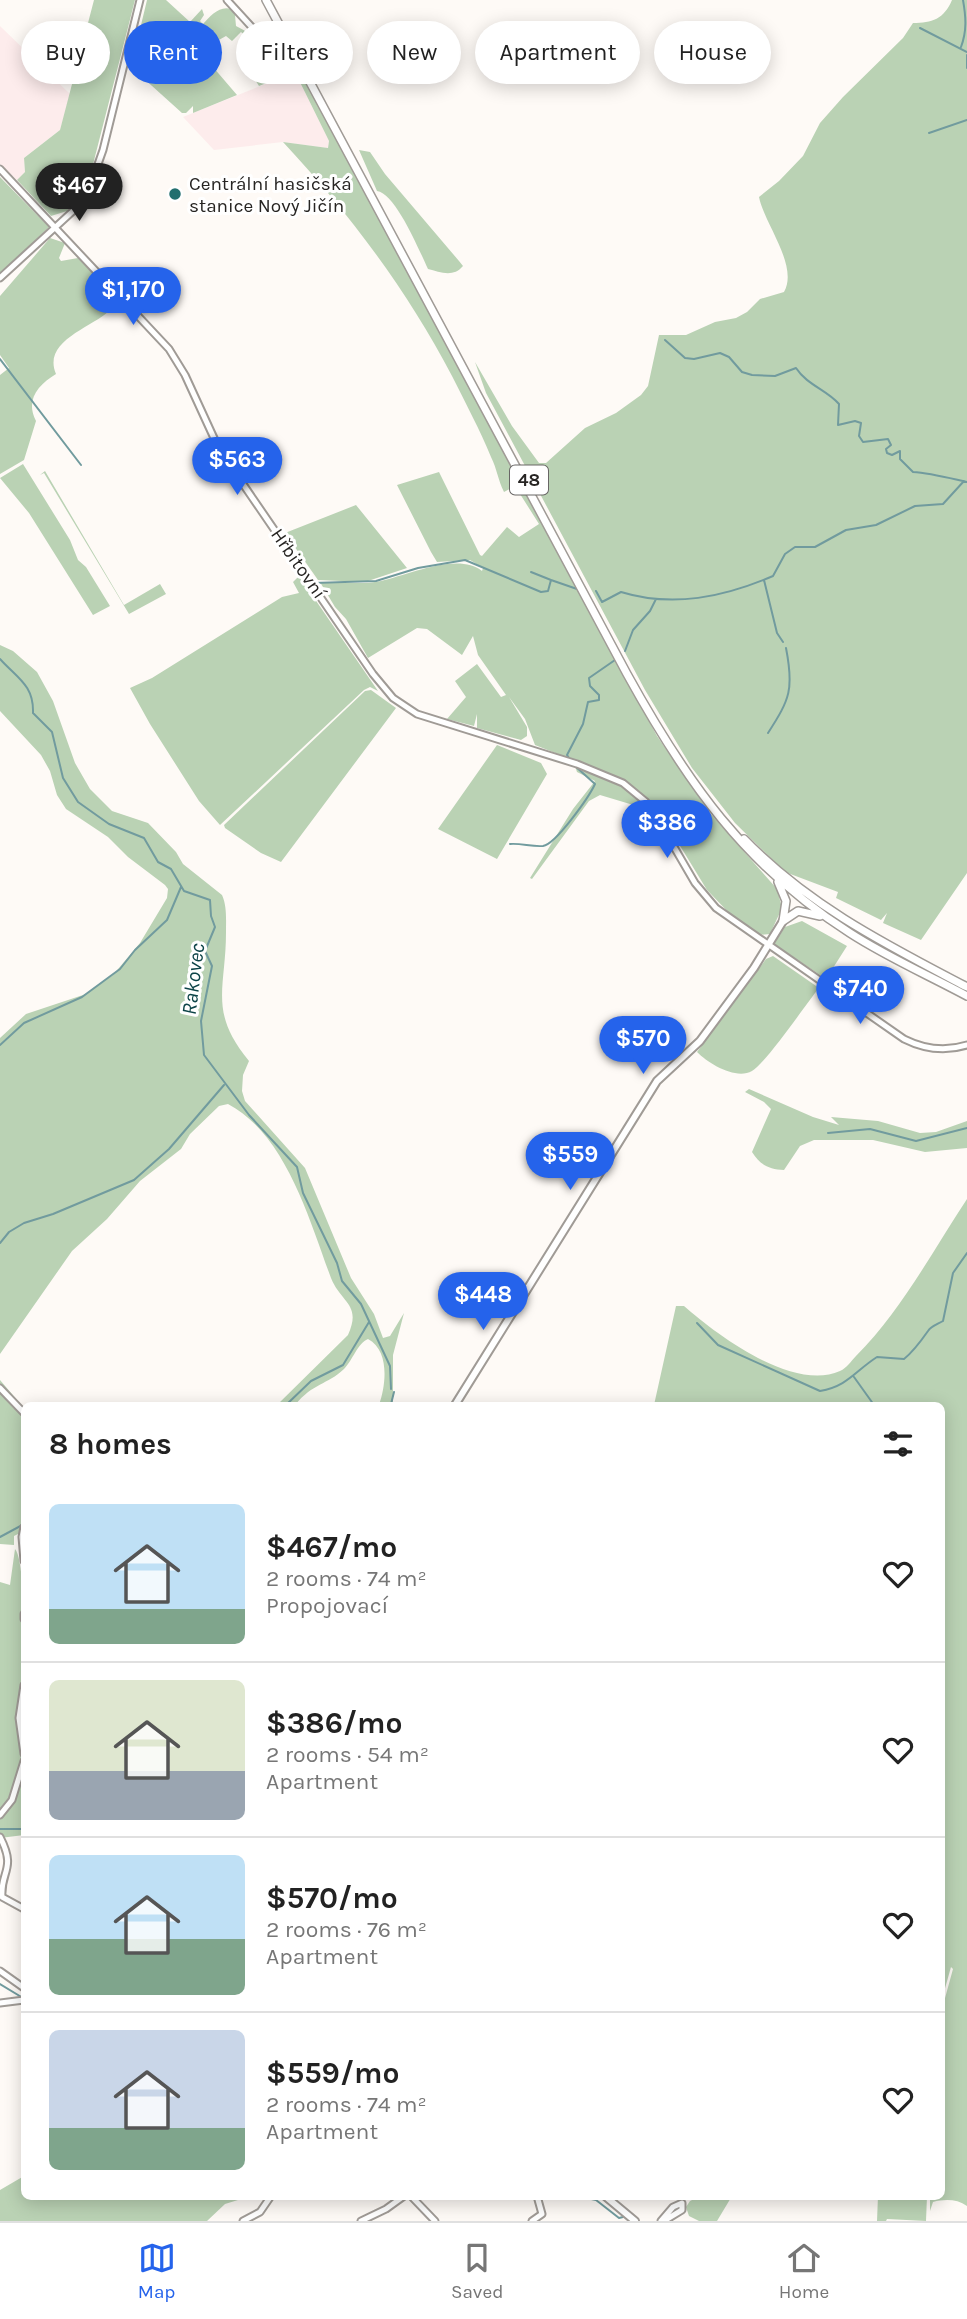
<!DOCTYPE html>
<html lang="en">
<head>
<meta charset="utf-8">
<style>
	body { margin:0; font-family:Karla,sans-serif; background:#f2f2f2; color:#222; height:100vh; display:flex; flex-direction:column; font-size:26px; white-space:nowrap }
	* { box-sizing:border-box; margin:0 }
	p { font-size:23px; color:#767676 }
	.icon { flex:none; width:38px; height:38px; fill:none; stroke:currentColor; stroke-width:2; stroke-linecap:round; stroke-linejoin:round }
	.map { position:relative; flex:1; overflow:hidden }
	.panel { position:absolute; left:21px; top:1402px; width:924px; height:798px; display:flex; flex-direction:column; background:#fff; border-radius:10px; box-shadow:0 4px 18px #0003 }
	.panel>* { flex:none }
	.banner { position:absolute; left:21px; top:21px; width:926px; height:63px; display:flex; gap:14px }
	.price { position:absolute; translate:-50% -60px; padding:0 16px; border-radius:24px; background:#2563eb; color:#fff; font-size:23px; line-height:46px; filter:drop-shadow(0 2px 4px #0008) }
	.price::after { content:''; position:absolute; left:50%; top:42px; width:21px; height:16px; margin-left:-10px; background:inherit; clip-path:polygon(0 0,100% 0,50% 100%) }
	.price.on { background:#222; color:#fff }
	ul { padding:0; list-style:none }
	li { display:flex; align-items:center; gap:21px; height:175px; padding:0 28px }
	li+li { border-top:2px solid #e0e0e0 }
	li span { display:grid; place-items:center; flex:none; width:196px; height:140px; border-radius:10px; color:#555 }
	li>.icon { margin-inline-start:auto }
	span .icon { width:84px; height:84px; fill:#fffc; stroke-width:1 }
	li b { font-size:30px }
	h2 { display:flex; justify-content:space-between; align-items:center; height:84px; padding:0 28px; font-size:30px }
	.pill { padding:0 24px; border-radius:32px; background:#fff; box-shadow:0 4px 18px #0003; font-size:24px; line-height:63px }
	.pill.on { background:#2563eb; color:#fff }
	.tabs { display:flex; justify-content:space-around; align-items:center; height:98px; border-top:2px solid #e0e0e0; background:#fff; font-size:19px; color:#767676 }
	.tabs a { display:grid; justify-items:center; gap:4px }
	.tabs .on { color:#2563eb }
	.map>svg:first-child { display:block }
	.commercial { fill:#fdecec }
	.green { fill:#bad2b4 }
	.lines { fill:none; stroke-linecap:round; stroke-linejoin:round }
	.stream { stroke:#719b9e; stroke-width:2 }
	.minor-casing { stroke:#a09b96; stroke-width:9 }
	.major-casing { stroke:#a09b96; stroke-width:10 }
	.highway-casing { stroke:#a09b96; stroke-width:10 }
	.minor { stroke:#fff; stroke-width:5 }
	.major { stroke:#fff; stroke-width:6 }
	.highway { stroke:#fff; stroke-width:7 }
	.poi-dot { fill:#236f6e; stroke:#fff; stroke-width:2.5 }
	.labels { text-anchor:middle; stroke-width:6; stroke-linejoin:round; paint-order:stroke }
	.shield { fill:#fff; stroke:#686665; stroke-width:2 }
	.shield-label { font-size:18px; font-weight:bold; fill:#272523 }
	.poi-label { font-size:19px; fill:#272523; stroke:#fff; text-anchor:start }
	.street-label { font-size:19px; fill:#272523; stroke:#fff }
	.water-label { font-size:21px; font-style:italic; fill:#0d4448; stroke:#fff }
</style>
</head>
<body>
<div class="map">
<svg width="967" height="2221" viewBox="0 0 967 2221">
	<rect width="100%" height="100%" fill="#fefaf6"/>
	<path class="commercial" d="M 0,26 L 70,94 L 60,130 L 24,158 L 25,172 L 17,180 L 0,164 Z
		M 295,72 L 329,141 L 328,148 L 283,142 L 214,150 L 183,117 Z"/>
	<path class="green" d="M 94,0 L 135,0 L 89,180 L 67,211 L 51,216 L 17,180 L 25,172 L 24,158 L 60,130 Z
		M 147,0 L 166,0 L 190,22 L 202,9 L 204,15 L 200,21 L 203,24 C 210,16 220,5 231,9 L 235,15 L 236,26 C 254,35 280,50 284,76 L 259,86 L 243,60 L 257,46 L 241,32 L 232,41 L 226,36 L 217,41 L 211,37 L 169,82 L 180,75 L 201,53 L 237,95 L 193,113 L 193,106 L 186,113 L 182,113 L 131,67 Z
		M 952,0 L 967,0 L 967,873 L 921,940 L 883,923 L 887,913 L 881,920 L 836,898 L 838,892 L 785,872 L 735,823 L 692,768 L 645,690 L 486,393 L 475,362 L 512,426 L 539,463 L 546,463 L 585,428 L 616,413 L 641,395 L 648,386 L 659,335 L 686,335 L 715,322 L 736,318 L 747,312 L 760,299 L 784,292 C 799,266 764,223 759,197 L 779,181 L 803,156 L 820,123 L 843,97 L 903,38 L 913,23 C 932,23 944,19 952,0 Z
		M 298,67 L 657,736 L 710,813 L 777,889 L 782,908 L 770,934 L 758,935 L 733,917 L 707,890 L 660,813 L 600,795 L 589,801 L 532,879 L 530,878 L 573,809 L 595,781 L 577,772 L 573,760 L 535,745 L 525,719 L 509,697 L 527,727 L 527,736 L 521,740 L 477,728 L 477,714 L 474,726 L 447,719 L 466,697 L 455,681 L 477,664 L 501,697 L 506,695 L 478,655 L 473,636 L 462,655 L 427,629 L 417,628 L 368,658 L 346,619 L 335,607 L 320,582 C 340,582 361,585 381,581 C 409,575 458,552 482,571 L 483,568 L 470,560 L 437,562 L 431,552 L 397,485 L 439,472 L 480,555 L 482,556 L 507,527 L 519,537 L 539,524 L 515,486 L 504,492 C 498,480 497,469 491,457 C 480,430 465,402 452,376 C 407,290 349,213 283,142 L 328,148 L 329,141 L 295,72 Z
		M 359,150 L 370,152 L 385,174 L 459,261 L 463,266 C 453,278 440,272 428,269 C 419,250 396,194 377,191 Z
		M 0,177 L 49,227 L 0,274 Z
		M 50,238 L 65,243 L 59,258 L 61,261 L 78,258 L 111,293 L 121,309 L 117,313 L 109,311 C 91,328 42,341 56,374 C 38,385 25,400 36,421 L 24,460 L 0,474 L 0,375 L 9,368 L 0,355 L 0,296 Z
		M 23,464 L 70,540 L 78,560 L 86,567 L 110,606 L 93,615 L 29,513 L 0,478 Z
		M 45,471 L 124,605 L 160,584 L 166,594 L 129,614 L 44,473 L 40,475 Z
		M 356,505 L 407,568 L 365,582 L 318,580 L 285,533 Z
		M 299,576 L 378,691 L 370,687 L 364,690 L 220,825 L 199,801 L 150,724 L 130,688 L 152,678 L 282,597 L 299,593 L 293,582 Z
		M 0,645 L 13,651 L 37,672 L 53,701 L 75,763 L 90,789 L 112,811 L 148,823 L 176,852 L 183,864 L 222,895 C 227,906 226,919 226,932 C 226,989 208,1011 249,1061 L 243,1075 L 242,1091 L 245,1101 L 305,1168 L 351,1278 L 374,1314 L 383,1338 L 390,1336 L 404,1313 L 393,1355 L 393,1405 L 379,1405 C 386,1385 390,1351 368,1339 C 357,1344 353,1360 344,1369 C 327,1385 313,1383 295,1405 L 277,1405 L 348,1335 C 362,1304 341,1303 331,1278 C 309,1219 286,1135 228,1104 L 219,1106 L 190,1134 L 181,1149 L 140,1181 L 107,1219 L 72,1251 L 0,1354 L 0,1038 L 26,1014 L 86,994 L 113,975 L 140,943 L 167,898 L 168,889 L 165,885 L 128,857 L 108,837 L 66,809 L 57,795 L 50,771 L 41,755 L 0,711 Z
		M 371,690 L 396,708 L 281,862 L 261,853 L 225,828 L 224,825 L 365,691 Z
		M 497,745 L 541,763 L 547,774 L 497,859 L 438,829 Z
		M 802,921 L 847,946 L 826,979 L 774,944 L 785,927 Z
		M 773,956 L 819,988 C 806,1004 766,1063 752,1071 C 736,1080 709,1064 697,1052 L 766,959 Z
		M 749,1089 L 813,1117 L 839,1125 L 831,1117 L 878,1121 L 920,1133 L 936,1132 L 967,1121 L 967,1148 L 925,1152 L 873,1140 L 814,1140 L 800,1146 L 784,1170 C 769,1169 760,1165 752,1152 L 771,1109 L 764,1102 L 745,1092 Z
		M 967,1199 L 967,2206 C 957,2199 945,2199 933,2202 L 930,2211 L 930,2196 L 942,2196 L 942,2009 L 953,1969 L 951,1967 L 942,1999 L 942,1405 L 654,1405 L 676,1306 L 684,1306 C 717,1335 793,1392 840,1371 C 847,1368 851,1361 856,1356 C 901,1311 932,1252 967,1199 Z
		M 0,1380 L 24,1408 L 24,1531 L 14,1536 L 14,1545 L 0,1544 Z
		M 15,1549 C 25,1560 25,1649 24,1669 C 24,1680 20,1691 18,1702 L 24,1703 L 24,1835 L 0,1838 L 0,1582 L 10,1585 Z
		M 24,2176 L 24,2196 L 251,2196 L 225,2204 L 207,2221 L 0,2221 L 0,2190 Z
		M 700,2196 L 732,2196 L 717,2221 L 699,2221 L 689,2216 L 686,2207 L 690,2201 Z
		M 878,2196 L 927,2196 L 926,2221 L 887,2219 L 886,2221 L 877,2221 Z"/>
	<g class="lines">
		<path class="stream" d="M 920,28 L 967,52
			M 961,47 C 967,31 966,17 963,0
			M 967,55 L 967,68
			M 929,133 L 967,120
			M 665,340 L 685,358 L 694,359 L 720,353 L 729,357 L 742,372 L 752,375 L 775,376 L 796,368 C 807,385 827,390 839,404 L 838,425 L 855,421 L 861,423 L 859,436 L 863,442 L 888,439 L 891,445 L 886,449 L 887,453 L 892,455 L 900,451 L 900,459 L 913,472 C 930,473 949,478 967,482
			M 0,359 L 81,465
			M 531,572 L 551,580
			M 764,580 L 777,633 L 783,642
			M 313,583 L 376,581 L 418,568 L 465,560 L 541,592 L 548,591 L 551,580 L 577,589
			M 596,591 L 602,602 L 621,592 C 673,608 724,597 773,576 L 785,554 L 795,547 L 815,547 L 846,530 L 876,525 L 915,506 L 943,504 L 964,481
			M 625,651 L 633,630 L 650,611 L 656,599
			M 0,659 C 17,678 34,685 33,713 L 52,732 L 63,778 L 78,802 L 109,824 L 144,838 L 158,862 L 171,869 L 184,891 L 210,900 L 211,916 L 215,927 L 205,951 L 212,966 L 201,1021 L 204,1055 L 249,1115 L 297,1167 L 303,1193 L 337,1263 L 342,1281 L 361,1304 L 390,1366 L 391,1389
			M 768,733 C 790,699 794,689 786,648
			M 569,758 L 567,755 L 583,724 L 588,702 L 599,700 L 599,695 L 590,686 L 589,678 L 615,660
			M 510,844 C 521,843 532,847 543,846 C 556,844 589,797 595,784 L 575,766
			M 0,1045 L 24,1023 L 82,997 L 120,969 L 135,950 L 167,920 L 181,887
			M 828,1133 L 870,1129 L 916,1141 L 967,1128
			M 0,1243 L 9,1232 L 24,1223 L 53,1214 L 134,1180 L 169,1149 L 224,1085
			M 697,1323 L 718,1345 L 820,1391 C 848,1386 855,1371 877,1357 L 904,1359 C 914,1351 921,1341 928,1331 C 931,1326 938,1324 943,1321 L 953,1273 L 967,1253
			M 854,1377 L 874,1405
			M 391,1404 L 394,1392
			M 286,1405 L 311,1381 L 343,1365 L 369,1322
			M 0,1537 L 24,1524
			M 0,1829 L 24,1829
			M 0,1984 L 23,1998
			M 577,2196 L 596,2200 L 619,2218 L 623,2217"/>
		<g class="minor-casing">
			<path id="minor" d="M 227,0 L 270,47
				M 0,169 L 169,349 L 185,375 L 219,449 L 373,674 L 393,698 L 417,714 L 577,764 L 623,783 L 646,802 L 656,816 L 695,883 L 716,908 L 904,1039 C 924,1049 945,1052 967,1045
				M 0,278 L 73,211 L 92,181 L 103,150 L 140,0
				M 0,1388 L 24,1413
				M 24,1527 L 22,1537 L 24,1561
				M 24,1614 L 24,1619
				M 24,1685 L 19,1718 L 24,1754
				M 0,1815 L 12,1800 L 24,1761
				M 0,1837 C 17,1870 0,1871 2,1897 L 24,1909
				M 0,1971 L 24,1988
				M 0,2003 L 24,2000
				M 411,2196 L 435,2221
				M 243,2221 L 260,2212 L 271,2196
				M 361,2221 L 386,2209 L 404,2196
				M 532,2221 L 542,2214 L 537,2196
				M 661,2221 L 673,2207 L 682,2203 L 682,2210 L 664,2221"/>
		</g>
		<g class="major-casing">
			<path id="major" d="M 455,1405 L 657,1081 L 700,1041 L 754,968 L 783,921
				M 605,2196 L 635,2221"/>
		</g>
		<g class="highway-casing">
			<path id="highway" d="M 266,0 L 627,674 C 686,781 745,866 850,933 C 887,957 928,975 967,996
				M 744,839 C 809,906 887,945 967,987
				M 778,882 L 786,901 L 783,921
				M 783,921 L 798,911 L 820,916"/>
		</g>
		<use href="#minor" class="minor"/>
		<use href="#major" class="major"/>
		<use href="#highway" class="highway"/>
	</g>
	<circle class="poi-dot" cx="175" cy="194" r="7"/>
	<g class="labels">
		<rect class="shield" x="510" y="465.5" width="38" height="29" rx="5"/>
		<g class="shield-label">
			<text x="529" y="486">48</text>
		</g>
		<g class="poi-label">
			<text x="189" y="190">Centrální hasičská<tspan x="189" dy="22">stanice Nový Jičín</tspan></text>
		</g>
		<g class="street-label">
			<text transform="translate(299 563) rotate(55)" y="7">Hřbitovní</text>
		</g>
		<g class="water-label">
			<text transform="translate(193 979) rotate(-83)" y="7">Rakovec</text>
		</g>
	</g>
</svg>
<b class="price on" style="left:79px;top:223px">$467</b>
<b class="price" style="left:133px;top:327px">$1,170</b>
<b class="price" style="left:237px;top:497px">$563</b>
<b class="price" style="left:667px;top:860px">$386</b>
<b class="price" style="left:860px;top:1026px">$740</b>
<b class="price" style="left:643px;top:1076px">$570</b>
<b class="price" style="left:570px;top:1192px">$559</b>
<b class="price" style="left:483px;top:1332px">$448</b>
<div class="banner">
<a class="pill">Buy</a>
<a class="pill on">Rent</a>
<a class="pill">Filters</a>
<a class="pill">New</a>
<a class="pill">Apartment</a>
<a class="pill">House</a>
</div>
<section class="panel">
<h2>8 homes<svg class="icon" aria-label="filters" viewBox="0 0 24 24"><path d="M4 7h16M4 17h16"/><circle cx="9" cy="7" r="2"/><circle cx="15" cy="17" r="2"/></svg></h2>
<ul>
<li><span style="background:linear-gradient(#bfe0f5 75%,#7fa58c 0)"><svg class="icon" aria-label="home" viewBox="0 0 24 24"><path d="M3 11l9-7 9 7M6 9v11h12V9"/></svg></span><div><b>$467/mo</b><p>2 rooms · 74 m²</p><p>Propojovací</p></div><svg class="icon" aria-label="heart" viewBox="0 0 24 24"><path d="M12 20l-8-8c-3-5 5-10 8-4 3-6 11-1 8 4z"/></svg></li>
<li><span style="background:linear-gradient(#dfe7d0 65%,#9aa5b1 0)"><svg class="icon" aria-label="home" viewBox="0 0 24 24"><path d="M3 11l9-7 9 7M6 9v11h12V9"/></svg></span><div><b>$386/mo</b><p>2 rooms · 54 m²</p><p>Apartment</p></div><svg class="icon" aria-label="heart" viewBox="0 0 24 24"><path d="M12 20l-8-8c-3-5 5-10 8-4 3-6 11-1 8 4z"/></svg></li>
<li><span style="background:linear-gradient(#bfe0f5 60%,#7fa58c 0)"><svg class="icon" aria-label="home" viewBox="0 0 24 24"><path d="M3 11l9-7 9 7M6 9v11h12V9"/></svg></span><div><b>$570/mo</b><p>2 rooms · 76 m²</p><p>Apartment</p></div><svg class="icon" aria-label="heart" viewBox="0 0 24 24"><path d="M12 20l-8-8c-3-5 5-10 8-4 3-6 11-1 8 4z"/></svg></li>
<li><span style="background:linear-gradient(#c9d6e8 70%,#7fa58c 0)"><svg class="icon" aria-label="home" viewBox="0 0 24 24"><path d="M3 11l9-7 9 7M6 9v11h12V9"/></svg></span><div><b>$559/mo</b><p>2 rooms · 74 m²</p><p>Apartment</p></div><svg class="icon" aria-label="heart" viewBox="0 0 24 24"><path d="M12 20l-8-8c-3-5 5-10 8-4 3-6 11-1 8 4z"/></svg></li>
</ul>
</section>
</div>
<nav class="tabs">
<a class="on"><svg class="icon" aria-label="map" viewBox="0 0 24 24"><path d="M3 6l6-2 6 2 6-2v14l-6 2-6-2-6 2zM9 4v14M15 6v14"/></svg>Map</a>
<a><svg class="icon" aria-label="saved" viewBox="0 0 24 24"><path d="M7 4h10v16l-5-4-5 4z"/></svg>Saved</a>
<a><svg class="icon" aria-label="home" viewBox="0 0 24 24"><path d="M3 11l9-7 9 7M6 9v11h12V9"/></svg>Home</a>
</nav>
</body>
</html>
